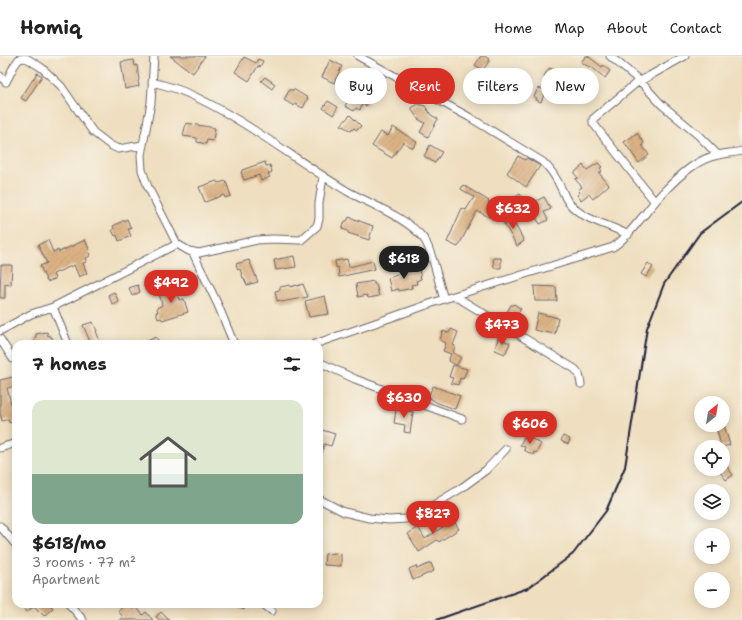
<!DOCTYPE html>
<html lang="en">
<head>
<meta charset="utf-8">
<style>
	body { margin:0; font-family:"Shantell Sans",sans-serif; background:#f6f6f6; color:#222; height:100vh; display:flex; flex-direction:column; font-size:15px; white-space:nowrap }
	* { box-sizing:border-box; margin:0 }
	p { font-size:13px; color:#767676 }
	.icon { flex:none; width:22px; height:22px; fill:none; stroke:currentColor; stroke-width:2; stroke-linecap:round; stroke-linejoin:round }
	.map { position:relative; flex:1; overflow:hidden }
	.details { position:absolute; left:12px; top:284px; width:311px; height:268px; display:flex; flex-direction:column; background:#fff; border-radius:12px; box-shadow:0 2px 10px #0003 }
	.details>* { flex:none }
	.banner { position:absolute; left:335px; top:12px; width:347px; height:36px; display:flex; gap:8px }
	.needle { width:26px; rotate:30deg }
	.buttons { position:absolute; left:694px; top:340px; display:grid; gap:8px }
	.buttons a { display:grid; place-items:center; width:36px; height:36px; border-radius:50%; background:#fff; box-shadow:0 2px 10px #0003; font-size:20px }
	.price { position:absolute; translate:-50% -34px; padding:0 9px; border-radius:14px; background:#d93025; color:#fff; font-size:13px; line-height:26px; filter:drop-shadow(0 1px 2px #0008) }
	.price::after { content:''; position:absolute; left:50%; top:24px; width:12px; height:9px; margin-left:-6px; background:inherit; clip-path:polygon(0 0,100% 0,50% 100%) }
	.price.selected { background:#222; color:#fff }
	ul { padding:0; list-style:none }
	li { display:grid; align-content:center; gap:8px; height:212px; padding:0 20px }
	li+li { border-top:1px solid #e0e0e0 }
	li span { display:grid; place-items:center; height:124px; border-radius:12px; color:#555 }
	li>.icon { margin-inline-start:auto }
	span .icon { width:72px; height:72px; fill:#fffc; stroke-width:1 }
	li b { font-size:17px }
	h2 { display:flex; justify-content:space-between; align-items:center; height:48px; padding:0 20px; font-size:17px }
	.tag { padding:0 14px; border-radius:18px; background:#fff; box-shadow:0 2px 10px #0003; font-size:14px; line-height:36px }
	.tag.selected { background:#d93025; color:#fff }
	header { display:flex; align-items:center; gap:24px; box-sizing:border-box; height:56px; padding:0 20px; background:#fff; border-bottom:1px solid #e0e0e0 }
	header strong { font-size:19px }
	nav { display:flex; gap:22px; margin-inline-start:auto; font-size:14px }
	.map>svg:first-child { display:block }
	.building { fill:url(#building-hatch) }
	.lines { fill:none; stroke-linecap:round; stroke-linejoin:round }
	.street-casing { stroke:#6a646a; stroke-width:9 }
	.street { stroke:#fff; stroke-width:7 }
	.rail { stroke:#22223b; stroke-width:2 }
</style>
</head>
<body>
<header>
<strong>Homiq</strong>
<nav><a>Home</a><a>Map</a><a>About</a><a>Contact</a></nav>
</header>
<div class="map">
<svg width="742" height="564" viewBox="0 0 742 564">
	<defs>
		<pattern id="building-hatch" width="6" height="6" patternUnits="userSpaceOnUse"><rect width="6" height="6" fill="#dcb284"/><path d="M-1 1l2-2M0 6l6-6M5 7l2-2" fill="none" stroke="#bc9973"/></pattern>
	</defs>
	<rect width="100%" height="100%" fill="#f7f3e8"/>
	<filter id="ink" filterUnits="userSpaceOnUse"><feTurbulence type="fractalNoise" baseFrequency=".025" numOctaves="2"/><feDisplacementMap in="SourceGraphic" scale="8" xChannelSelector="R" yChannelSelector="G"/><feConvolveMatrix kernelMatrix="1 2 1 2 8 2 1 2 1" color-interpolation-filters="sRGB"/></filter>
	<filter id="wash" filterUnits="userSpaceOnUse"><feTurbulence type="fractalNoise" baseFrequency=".012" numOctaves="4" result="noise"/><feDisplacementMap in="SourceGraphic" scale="16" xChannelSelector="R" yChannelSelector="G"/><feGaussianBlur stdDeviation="0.9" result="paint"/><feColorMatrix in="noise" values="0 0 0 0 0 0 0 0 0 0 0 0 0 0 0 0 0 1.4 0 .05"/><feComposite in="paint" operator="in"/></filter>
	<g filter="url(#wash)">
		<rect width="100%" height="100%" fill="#efdfc0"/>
		<g id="blocks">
			<path class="building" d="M 170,0 L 205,0 L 193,17 Z
				M 481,0 L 485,0 L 490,4 L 483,14 L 475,9 Z
				M 586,0 L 588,0 L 602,11 L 603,9 L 610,15 L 605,22 L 590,10 L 589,11 L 581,6 Z
				M 244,1 L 256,7 L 258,3 L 263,5 L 260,11 L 258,10 L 249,25 L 235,16 Z
				M 134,4 L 135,10 L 137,9 L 139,24 L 138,25 L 139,30 L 125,33 L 121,6 Z
				M 330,4 L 342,10 L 334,27 L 322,21 Z
				M 549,12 L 561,17 L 562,16 L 567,19 L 566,21 L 573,25 L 568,34 L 560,30 L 559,32 L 551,28 L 552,25 L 544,20 Z
				M 37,17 L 42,20 L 26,45 L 21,42 Z
				M 265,21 L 275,28 L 272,33 L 261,25 Z
				M 357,30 L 367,35 L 365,38 L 371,41 L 366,50 L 362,48 L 360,54 L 356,52 L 354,55 L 345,50 L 349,43 L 343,40 L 346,34 L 353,37 Z
				M 538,32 L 546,34 L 541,46 L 536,44 L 537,42 L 534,41 Z
				M 290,33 L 292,35 L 293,33 L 308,42 L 303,52 L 295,48 L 294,50 L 284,44 Z
				M 328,45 L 338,51 L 333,59 L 323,52 Z
				M 418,48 L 425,50 L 431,59 L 438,63 L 428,81 L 420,76 L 425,67 L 418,63 L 412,54 L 412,52 Z
				M 350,59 L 361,70 L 357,74 L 354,72 L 351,75 L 341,69 Z
				M 186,67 L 215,72 L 213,85 L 207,84 L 206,88 L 197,86 L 197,82 L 183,80 Z
				M 393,71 L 417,86 L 413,92 L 403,86 L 392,102 L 372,90 L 381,76 L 388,80 Z
				M 637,77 L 644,87 L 642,89 L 649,99 L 639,107 L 624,86 Z
				M 430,89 L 442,96 L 435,107 L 424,100 Z
				M 518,100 L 525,104 L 527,102 L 540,110 L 526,131 L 507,117 Z
				M 265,106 L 266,110 L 270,109 L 272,116 L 268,118 L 270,121 L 261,125 L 259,119 L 244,124 L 241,116 L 242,116 L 242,114 Z
				M 598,107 L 602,111 L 600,112 L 602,115 L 599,117 L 609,129 L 593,143 L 589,138 L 581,144 L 577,139 L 580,136 L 578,134 L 582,131 L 575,123 L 578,122 L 574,117 L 583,109 L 587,114 Z
				M 217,125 L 218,127 L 226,125 L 231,140 L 225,142 L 224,139 L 205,146 L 199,131 Z
				M 463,129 L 489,145 L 488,146 L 491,148 L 490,150 L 494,152 L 489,161 L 477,155 L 458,191 L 447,186 L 462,152 L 466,154 L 474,141 L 461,133 Z
				M 520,138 L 528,151 L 522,154 L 514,142 Z
				M 544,141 L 551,153 L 544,156 L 548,164 L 540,168 L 528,149 Z
				M 510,159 L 524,185 L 517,190 L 502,164 Z
				M 349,161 L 373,170 L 369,184 L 348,177 L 348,175 L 342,173 L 345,165 L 347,165 Z
				M 127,163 L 131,173 L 128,173 L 131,180 L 119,185 L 117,179 L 115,180 L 112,174 L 114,173 L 113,170 Z
				M 48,184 L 53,196 L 58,194 L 59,196 L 85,184 L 90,195 L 89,196 L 90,200 L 86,202 L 87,206 L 83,207 L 87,217 L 79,221 L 74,209 L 53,218 L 55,223 L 47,226 L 40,210 L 47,207 L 38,189 Z
				M 294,200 L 296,211 L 276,214 L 274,204 Z
				M 493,202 L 501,202 L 501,212 L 494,212 Z
				M 347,203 L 349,211 L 373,205 L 375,213 L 339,221 L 338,211 L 336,212 L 335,205 Z
				M 249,204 L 258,226 L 247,229 L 244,222 L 243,222 L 240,213 L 238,214 L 236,208 Z
				M 648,207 L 653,211 L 646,221 L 641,218 Z
				M 1,209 L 12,209 L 11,229 L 5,228 L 5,242 L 0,242 Z
				M 408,211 L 409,216 L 419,213 L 421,223 L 416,225 L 417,228 L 411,229 L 412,232 L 399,235 L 399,233 L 391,235 L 388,222 L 400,218 L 398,213 Z
				M 374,225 L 374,228 L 376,228 L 379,240 L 368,242 L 367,239 L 358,241 L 356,228 Z
				M 303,228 L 308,241 L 281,246 L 280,244 L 277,245 L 275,235 L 280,234 L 280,231 L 290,229 L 290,231 L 297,229 L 297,230 Z
				M 138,229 L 140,236 L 132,240 L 129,232 Z
				M 172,230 L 174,237 L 177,236 L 179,244 L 184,243 L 188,256 L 162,264 L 161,262 L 158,263 L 156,256 L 158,256 L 157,252 L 162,249 L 159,237 L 161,236 L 160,233 Z
				M 534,230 L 556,231 L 557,245 L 535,245 Z
				M 114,236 L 119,246 L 113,249 L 108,239 Z
				M 325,240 L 329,258 L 309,261 L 305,245 Z
				M 514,248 L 521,253 L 515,262 L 507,256 L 511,249 L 513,249 Z
				M 538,257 L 558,262 L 555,278 L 534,274 Z
				M 93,266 L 97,275 L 96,275 L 101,288 L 91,288 L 83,269 Z
				M 451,273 L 458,276 L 453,289 L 455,290 L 453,297 L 461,301 L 457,309 L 448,305 L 451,298 L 443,295 L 446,287 L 440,284 L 443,275 L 449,277 Z
				M 47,276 L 48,280 L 50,279 L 50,281 L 52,281 L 53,285 L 51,288 L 39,288 L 39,286 L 35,286 L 34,282 L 36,281 L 36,278 Z
				M 156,281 L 160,288 L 140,288 Z
				M 498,282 L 510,287 L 505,298 L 495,294 Z
				M 453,309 L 467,313 L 463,323 L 460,322 L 458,329 L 451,327 L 453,322 L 449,321 Z
				M 13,321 L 16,330 L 7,332 L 11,348 L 14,348 L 16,351 L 16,365 L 9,367 L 9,363 L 2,365 L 0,357 L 0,324 Z
				M 433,330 L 460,340 L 455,353 L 438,347 L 428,341 Z
				M 401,352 L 409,353 L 408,355 L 413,356 L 410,377 L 404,376 L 405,369 L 394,367 L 396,354 L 401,354 Z
				M 716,369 L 724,369 L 730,389 L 721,391 Z
				M 319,373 L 335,378 L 331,390 L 324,388 L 322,400 L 319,400 Z
				M 525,379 L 541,388 L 536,397 L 534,396 L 533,399 L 524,394 L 525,391 L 520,389 Z
				M 563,380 L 570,383 L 568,388 L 561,385 Z
				M 723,405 L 733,419 L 726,424 L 718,413 L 723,413 Z
				M 448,461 L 451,465 L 453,464 L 459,473 L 439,486 L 437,484 L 419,496 L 408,478 L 418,471 L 425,483 L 444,470 L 442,465 Z
				M 335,497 L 341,498 L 341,510 L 324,509 L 325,498 Z
				M 431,507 L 434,515 L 413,524 L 409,513 L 416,510 L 417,513 Z
				M 20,548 L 49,548 L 53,552 L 44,560 L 34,550 L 27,556 Z
				M 126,548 L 129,548 L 133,553 L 136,551 L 143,559 L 146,556 L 153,564 L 119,564 L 123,561 L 118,555 Z
				M 232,548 L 247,548 L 244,554 Z
				M 161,556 L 169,564 L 159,564 L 156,561 Z"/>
		</g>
	</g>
	<g filter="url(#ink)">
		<use href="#blocks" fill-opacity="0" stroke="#6a646a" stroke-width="1"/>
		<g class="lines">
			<g class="street-casing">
				<path id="street" d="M 358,0 L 469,61 L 543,106 C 552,114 557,123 562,134 C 564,138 566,144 569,147 C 584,165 609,168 628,179
					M 610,0 L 640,25 L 661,48 L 698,79 L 718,99
					M 0,20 L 6,26 L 14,10 L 19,3 L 24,2 L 28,3 L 42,12 L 61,30 L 93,76 L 110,89 L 118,93 L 143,89
					M 152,26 C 164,29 176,32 187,37 C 242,61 295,104 347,135 C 370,148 408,162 424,183 C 432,193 439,229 444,243
					M 655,146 L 593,67 L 593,63 L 635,28 L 685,0
					M 177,188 L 189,195 L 199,197 L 257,184 L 273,183 L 301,184 L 317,170 L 319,163 L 319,147 L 323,121
					M 193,197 L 218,249 L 234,288
					M 455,240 L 575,313 L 579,318 L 581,328
					M 53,251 L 68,288
					M 0,275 L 31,258 L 53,251 L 177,188 L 148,131 L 142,114 L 141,99 L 151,47 L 154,0
					M 0,283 L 13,303
					M 315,288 L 444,243 L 613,191 C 627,182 634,170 645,158 C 656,143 675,123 690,112 C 698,106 708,101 718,99 C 726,97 734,97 742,95
					M 319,306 L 355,323 L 462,363
					M 0,392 L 16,387
					M 319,443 L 344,456 L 369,462 L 389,464 L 406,463 L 422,456 L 460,433 L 486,414 L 506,393
					M 0,470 L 16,489
					M 69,548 L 83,564
					M 263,548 L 272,555"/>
			</g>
			<use href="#street" class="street"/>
			<path class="rail" d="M 436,564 L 528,532 L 573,498 L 606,455 L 625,411 L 647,272 L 664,228 L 700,177 L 742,146"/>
		</g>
	</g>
</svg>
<div class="buttons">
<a><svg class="needle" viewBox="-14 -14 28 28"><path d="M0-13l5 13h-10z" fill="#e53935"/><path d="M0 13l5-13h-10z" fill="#767676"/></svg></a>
<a><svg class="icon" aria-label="locate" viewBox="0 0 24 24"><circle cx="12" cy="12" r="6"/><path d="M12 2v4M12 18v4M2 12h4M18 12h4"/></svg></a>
<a><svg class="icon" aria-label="layers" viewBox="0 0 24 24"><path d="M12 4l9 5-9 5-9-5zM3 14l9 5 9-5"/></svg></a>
<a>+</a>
<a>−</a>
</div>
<b class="price" style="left:513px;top:174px">$632</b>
<b class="price selected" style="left:404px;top:224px">$618</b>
<b class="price" style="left:171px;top:248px">$492</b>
<b class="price" style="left:502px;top:290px">$473</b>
<b class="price" style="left:404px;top:363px">$630</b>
<b class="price" style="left:530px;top:389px">$606</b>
<b class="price" style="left:433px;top:479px">$827</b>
<div class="banner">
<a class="tag">Buy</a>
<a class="tag selected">Rent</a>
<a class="tag">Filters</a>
<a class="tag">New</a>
</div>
<section class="details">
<h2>7 homes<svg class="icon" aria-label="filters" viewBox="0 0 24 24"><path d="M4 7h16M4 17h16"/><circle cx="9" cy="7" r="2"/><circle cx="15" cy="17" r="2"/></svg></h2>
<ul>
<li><span style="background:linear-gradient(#dfe7d0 60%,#7fa58c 0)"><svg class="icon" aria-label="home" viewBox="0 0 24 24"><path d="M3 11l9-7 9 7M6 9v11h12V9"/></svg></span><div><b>$618/mo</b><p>3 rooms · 77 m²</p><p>Apartment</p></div></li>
</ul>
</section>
</div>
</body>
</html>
